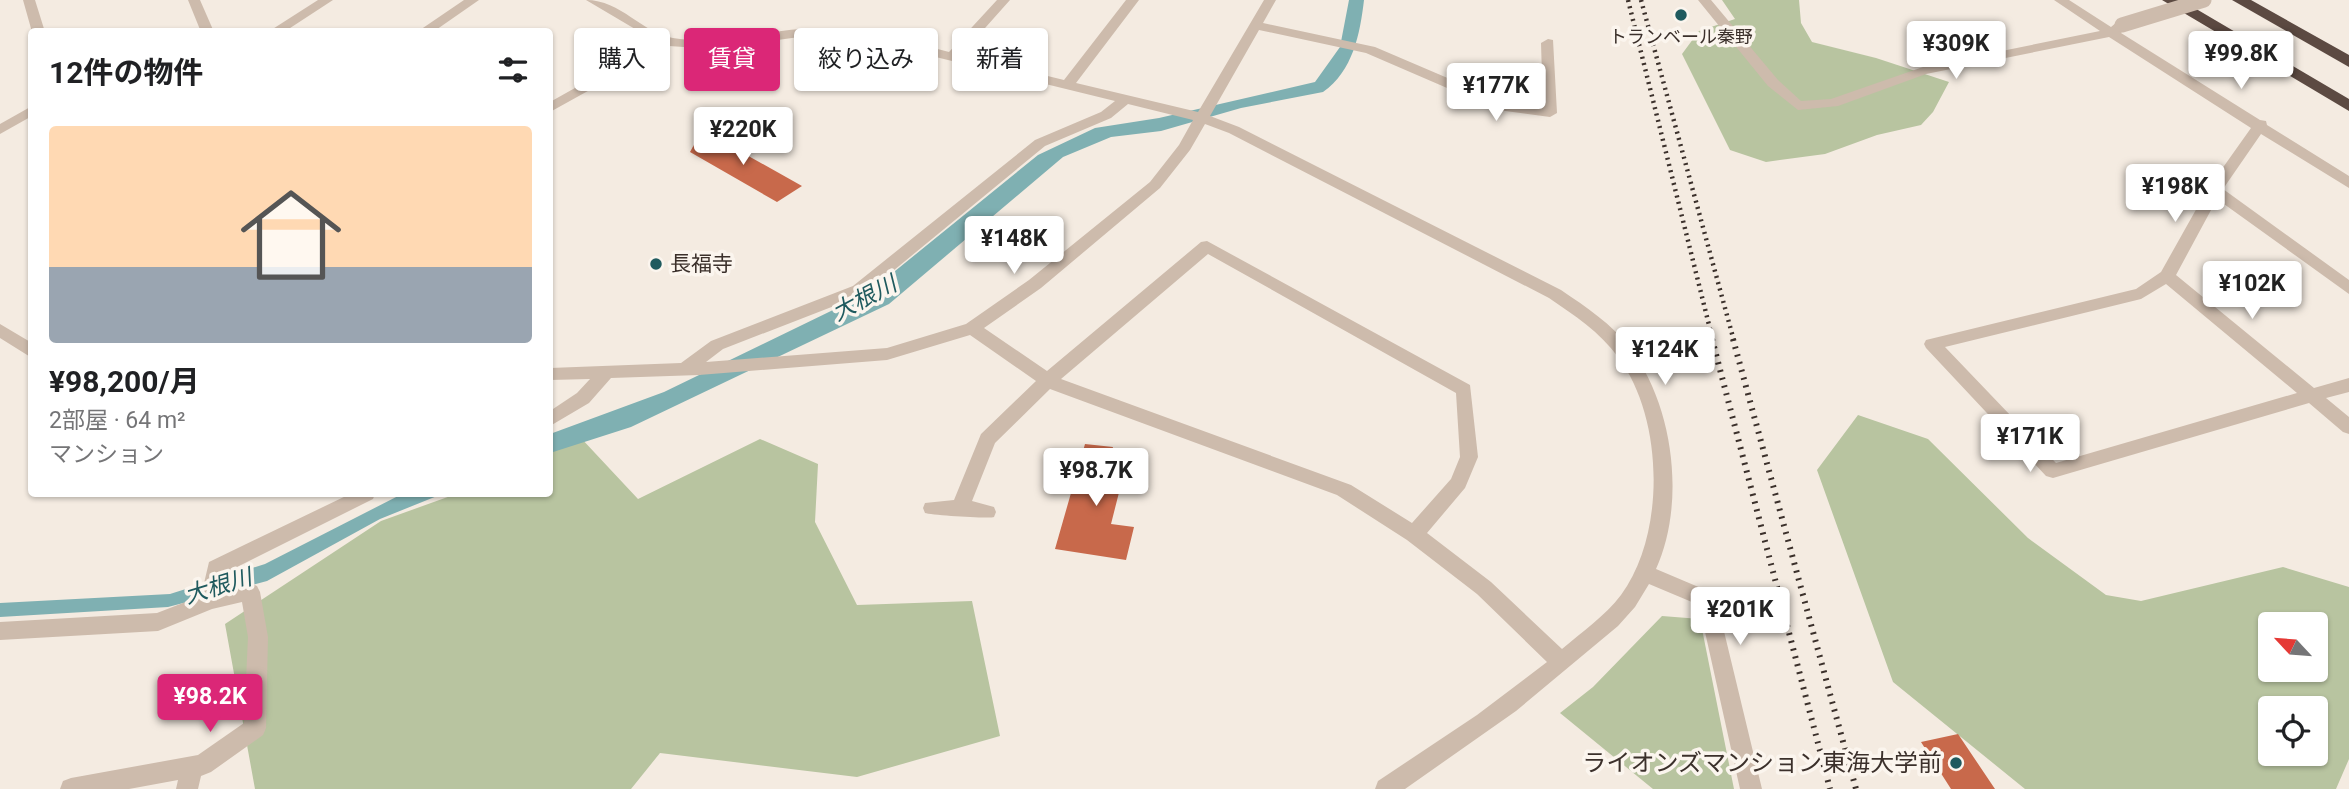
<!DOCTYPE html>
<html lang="ja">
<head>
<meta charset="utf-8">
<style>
	body { margin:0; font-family:Roboto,"Noto Sans JP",sans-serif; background:#f2f2f2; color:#202124; height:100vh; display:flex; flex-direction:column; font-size:26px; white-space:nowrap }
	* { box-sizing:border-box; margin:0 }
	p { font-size:23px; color:#757577 }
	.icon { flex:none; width:38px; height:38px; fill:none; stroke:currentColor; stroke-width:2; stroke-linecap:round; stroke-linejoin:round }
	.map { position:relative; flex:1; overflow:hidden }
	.side { position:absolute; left:28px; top:28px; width:525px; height:469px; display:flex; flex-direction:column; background:#fff; border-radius:7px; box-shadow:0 2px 5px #0004 }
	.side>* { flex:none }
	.guide { position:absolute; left:574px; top:28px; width:665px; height:63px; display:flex; gap:14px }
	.needle { width:46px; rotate:296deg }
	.controls { position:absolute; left:2258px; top:612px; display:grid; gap:14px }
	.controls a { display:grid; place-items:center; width:70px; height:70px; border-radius:7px; background:#fff; box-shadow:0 2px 5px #0004; font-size:35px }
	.price { position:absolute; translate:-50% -60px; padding:0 16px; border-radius:7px; background:#fff; color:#222; font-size:23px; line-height:46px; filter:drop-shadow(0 2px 4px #0008) }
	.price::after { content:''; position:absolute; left:50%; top:42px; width:21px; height:16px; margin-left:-10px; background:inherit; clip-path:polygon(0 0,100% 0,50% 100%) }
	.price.active { background:#db2777; color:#fff }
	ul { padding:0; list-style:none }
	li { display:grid; align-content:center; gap:14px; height:371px; padding:0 21px }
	li span { display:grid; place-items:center; height:217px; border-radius:7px; color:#555 }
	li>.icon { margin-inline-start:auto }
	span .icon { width:126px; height:126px; fill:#fffc; stroke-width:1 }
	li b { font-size:30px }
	h2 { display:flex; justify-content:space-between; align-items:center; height:84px; padding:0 21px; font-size:30px }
	.chip { padding:0 24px; border-radius:7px; background:#fff; box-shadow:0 2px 5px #0004; font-size:24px; line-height:63px }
	.chip.active { background:#db2777; color:#fff }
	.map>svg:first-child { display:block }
	.green { fill:#b8c4a0; fill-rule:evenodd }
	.water { fill:#7fb0b2 }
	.building { fill:#c8694b }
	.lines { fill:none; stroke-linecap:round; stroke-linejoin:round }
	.minor { fill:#cdbbac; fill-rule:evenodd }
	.highway { fill:#5c4a42; fill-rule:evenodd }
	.rail-far1 { stroke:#3b302b; stroke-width:4.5; stroke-dasharray:2 4.5; stroke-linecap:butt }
	.rail { stroke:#3b302b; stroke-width:6; stroke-dasharray:2 6; stroke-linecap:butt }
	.minor-bridge { stroke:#cdbbac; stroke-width:15 }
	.poi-dot { fill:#1f5a5e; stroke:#fbf5ee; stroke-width:2.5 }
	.labels { text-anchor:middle; stroke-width:7; stroke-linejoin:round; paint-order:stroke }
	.far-poi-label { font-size:18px; fill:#3b302b; stroke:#fbf5ee }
	.poi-label { font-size:21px; fill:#3b302b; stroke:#fbf5ee; text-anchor:start }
	.water-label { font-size:23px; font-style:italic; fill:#1f5a5e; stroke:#fbf5ee }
	.near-poi-label { font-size:24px; fill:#3b302b; stroke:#fbf5ee; text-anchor:end }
</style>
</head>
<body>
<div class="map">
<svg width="2349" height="789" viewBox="0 0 2349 789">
	<rect width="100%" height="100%" fill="#f4ebe1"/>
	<path class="green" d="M 1722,0 L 1799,0 L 1801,23 L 1812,42 L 1876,58 L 1949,82 L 1933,112 L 1921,125 L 1877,135 L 1825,154 L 1766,162 L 1730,150 L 1682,54 L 1699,31 L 1735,19 Z
		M 1858,415 L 1928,439 L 2028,538 L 2106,595 L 2141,601 L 2283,567 L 2349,587 L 2349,759 L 2336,789 L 2025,789 L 1893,682 L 1817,470 ZM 2270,625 L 2315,625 L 2315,670 L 2270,670 ZM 2270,709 L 2315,709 L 2315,754 L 2270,754 Z
		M 580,437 L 638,499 L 760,439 L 818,464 L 815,522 L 857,605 L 972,601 L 1000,736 L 857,777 L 660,753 L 631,789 L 255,789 L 225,624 L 381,521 L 456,494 L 550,494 L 550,452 Z
		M 1662,616 L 1700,619 L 1734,789 L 1653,789 L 1560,713 L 1593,687 Z"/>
	<path class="water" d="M 1349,0 L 1364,0 C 1360,34 1353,71 1323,92 L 1241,108 L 1161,131 L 1111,137 L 1063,157 L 889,304 L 631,427 L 550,453 L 550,434 L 664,392 L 868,293 L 1038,155 L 1095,128 L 1159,118 L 1315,82 L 1340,47 Z
		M 402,494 L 442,494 L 380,519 L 267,581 L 168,607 L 0,617 L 0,603 L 170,594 L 265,564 Z"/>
	<path class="building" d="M 702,130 L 802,186 L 777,202 L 690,152 Z
		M 1085,444 L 1113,447 L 1110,459 L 1127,461 L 1111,524 L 1134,527 L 1126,560 L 1055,549 Z
		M 1958,734 L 1995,789 L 1951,789 L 1921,742 Z"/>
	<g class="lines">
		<path class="minor" d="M 23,0 L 35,0 L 45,32 L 32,32 Z
			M 188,0 L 200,0 L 214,32 L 201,32 Z
			M 318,0 L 333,0 L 284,32 L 268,32 Z
			M 464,0 L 479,0 L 433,32 L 417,32 Z
			M 586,0 C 621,0 642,33 673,38 C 716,46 758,32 801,29 C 852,26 900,40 949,52 L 997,0 L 1010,0 L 961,55 L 1064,80 L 1126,0 L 1139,0 L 1076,83 L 1198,112 L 1264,0 L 1276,0 L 1263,23 L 1375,47 L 1506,103 L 1543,108 L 1541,43 L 1548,39 L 1553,40 L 1557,113 L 1550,117 L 1498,110 L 1366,53 L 1259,30 L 1210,116 L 1239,127 L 1561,290 C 1586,307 1612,324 1630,348 C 1674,406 1686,503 1656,569 L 1715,594 L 1762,789 L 1740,789 L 1699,605 L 1649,584 L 1635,607 L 1618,626 L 1516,711 L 1405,789 L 1375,789 L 1378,781 L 1477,715 L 1547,662 L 1477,594 L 1407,540 L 1337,495 L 1050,389 L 995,443 L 972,501 L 994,507 L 996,512 L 994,517 C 990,519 931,515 925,513 L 923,508 L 925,503 L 954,500 L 981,434 L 1036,381 L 970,335 L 887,360 L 699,375 L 611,378 L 589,403 L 550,426 L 550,411 L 577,393 L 590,379 L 550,380 L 550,368 L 681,363 L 711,341 L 853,286 L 1035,140 L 1101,112 L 1115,101 L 887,45 L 836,36 L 799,37 L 713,49 L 669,46 L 550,112 L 550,102 L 657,42 ZM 1128,104 L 1193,120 L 1179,145 L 1150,182 L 1029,280 L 966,324 L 887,348 L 706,362 L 723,349 L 865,294 L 1045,146 L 1111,118 ZM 1205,124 L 1229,133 L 1549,298 C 1574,315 1600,332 1618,357 C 1664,418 1666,534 1621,595 C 1605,616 1582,632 1562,649 L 1491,582 L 1427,533 L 1465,488 L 1478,457 L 1470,385 L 1207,241 L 1201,242 L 1047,371 L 984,328 L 1041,288 L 1160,188 L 1190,150 ZM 1208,254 L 1456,393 L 1460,457 L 1451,479 L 1412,523 L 1351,485 L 1061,379 Z
			M 1698,0 L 1711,0 L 1778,80 L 1801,101 L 1831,99 L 1923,67 L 2100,31 L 2054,0 L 2069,0 L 2111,27 L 2117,22 L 2127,22 L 2129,25 L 2121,33 L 2260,120 L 2266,121 L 2267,125 L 2349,176 L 2349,188 L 2261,134 L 2223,189 L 2349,280 L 2349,294 L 2217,199 L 2176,275 L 2314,388 L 2349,378 L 2349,392 L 2326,398 L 2349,417 L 2349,434 L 2343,432 L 2309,403 L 2053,478 L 2046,476 L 1926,348 L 1924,344 L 1926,340 L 2136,289 L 2161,272 L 2207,190 L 2251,128 L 2109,37 L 1926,74 L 1838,106 L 1798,110 L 1768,86 ZM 2166,284 L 2297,393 L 2056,463 L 1945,347 L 2141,299 Z
			M 32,106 L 32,116 L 0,134 L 0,124 Z
			M 0,324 L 32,343 L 32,358 L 0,338 Z
			M 350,494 L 375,494 L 373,499 L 225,573 L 222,590 L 250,583 L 257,586 L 260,592 L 268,637 L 266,728 L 263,735 L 211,772 L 201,776 L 198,789 L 176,789 L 178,780 L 129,789 L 60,789 L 63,781 L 71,778 L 198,755 L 244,723 L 248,637 L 242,602 L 212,609 L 158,631 L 0,640 L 0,622 L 157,613 L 201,596 L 209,562 Z"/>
		<path class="highway" d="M 2162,0 L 2181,0 L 2349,99 L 2349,111 Z
			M 2232,0 L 2251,0 L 2349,55 L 2349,67 Z"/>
		<path class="rail-far1" d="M 1628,0 L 1713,341
			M 1641,0 L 1734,341"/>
		<path class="rail" d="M 1712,339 L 1830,789
			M 1733,339 L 1856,789"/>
		<path class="minor-bridge" d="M 2122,25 L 2204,0"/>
	</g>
	<g class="poi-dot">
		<circle cx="1681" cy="15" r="7"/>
		<circle cx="656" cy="264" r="7"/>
		<circle cx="1956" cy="763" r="7"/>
	</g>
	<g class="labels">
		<g class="far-poi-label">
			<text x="1681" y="43">トランベール秦野</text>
		</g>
		<g class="poi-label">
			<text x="670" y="271">長福寺</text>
		</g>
		<g class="water-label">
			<text transform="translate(864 298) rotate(-28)" y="8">大根川</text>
			<text transform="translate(218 586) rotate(-17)" y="8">大根川</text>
		</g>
		<g class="near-poi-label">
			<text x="1942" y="771">ライオンズマンション東海大学前</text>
		</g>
	</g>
</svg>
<div class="controls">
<a><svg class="needle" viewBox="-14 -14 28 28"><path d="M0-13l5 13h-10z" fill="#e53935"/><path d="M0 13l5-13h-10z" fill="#757577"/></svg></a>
<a><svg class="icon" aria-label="locate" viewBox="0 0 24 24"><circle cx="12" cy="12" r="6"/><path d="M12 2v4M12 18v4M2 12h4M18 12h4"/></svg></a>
</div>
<b class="price" style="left:1956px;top:81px">¥309K</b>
<b class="price" style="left:2241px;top:91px">¥99.8K</b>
<b class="price" style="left:1496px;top:123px">¥177K</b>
<b class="price" style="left:743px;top:167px">¥220K</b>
<b class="price" style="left:2175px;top:224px">¥198K</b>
<b class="price" style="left:1014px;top:276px">¥148K</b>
<b class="price" style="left:2252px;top:321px">¥102K</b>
<b class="price" style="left:1665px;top:387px">¥124K</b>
<b class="price" style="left:2030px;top:474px">¥171K</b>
<b class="price" style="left:1096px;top:508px">¥98.7K</b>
<b class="price" style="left:1740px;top:647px">¥201K</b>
<b class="price active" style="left:210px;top:734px">¥98.2K</b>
<div class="guide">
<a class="chip">購入</a>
<a class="chip active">賃貸</a>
<a class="chip">絞り込み</a>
<a class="chip">新着</a>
</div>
<section class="side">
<h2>12件の物件<svg class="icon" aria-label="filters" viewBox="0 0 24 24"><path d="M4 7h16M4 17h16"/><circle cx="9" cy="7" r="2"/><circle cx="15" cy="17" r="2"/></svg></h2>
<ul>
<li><span style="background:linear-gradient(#ffd9b3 65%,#9aa5b1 0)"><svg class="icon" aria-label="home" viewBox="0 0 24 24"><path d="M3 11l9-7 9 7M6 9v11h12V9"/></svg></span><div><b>¥98,200/月</b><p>2部屋 · 64 m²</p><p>マンション</p></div></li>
</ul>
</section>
</div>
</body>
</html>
